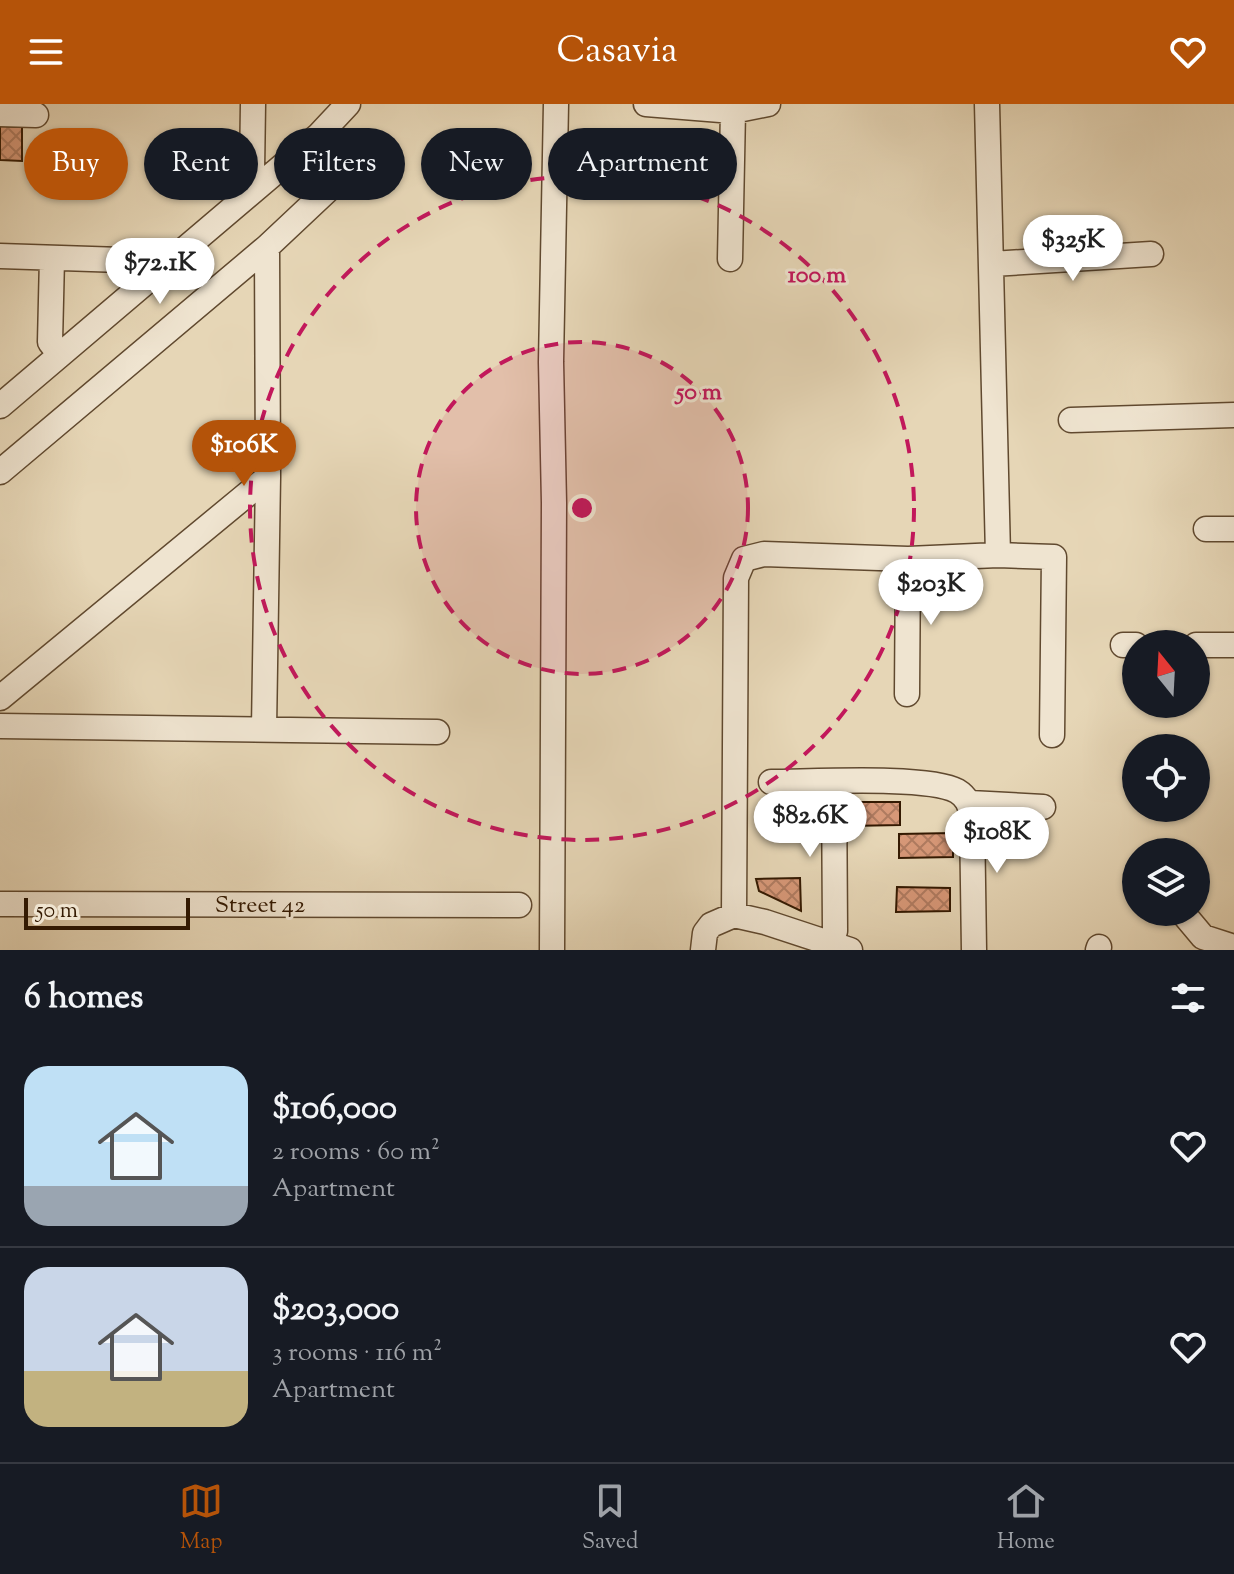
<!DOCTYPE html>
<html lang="en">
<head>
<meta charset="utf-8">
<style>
	body { margin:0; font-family:"Sorts Mill Goudy",serif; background:#20242c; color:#f1f3f6; height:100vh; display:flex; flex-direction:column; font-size:30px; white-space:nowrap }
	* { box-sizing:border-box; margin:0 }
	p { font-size:26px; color:#9ea1a6 }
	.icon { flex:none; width:44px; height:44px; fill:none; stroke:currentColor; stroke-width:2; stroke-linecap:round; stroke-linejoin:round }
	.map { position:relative; height:846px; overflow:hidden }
	.panel { display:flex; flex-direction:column; background:#171b24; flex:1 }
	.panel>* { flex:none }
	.banner { position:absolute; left:24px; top:24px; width:800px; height:72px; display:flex; gap:16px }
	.needle { width:52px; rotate:342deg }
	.fabs { position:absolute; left:1122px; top:526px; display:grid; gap:16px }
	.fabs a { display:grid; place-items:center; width:88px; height:88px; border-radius:50%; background:#171b24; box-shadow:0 2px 6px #0004; font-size:40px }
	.scale { position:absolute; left:24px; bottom:20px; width:166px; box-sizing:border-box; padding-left:8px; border:4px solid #341a02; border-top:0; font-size:22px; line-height:28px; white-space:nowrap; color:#341a02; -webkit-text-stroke:6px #efe4d0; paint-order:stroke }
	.price { position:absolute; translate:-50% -68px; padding:0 18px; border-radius:28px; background:#fff; color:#222; font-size:26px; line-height:52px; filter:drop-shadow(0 2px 4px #0008) }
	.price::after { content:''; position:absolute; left:50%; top:48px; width:24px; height:18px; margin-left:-12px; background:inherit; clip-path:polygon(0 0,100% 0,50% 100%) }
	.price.active { background:#b45309; color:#fff }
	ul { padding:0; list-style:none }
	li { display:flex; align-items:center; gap:24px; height:200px; padding:0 24px }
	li+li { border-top:2px solid #363941 }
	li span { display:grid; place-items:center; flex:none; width:224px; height:160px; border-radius:24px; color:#555 }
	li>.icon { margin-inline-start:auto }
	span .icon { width:96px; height:96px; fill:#fffc; stroke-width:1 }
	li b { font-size:34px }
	h2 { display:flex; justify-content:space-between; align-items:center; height:96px; padding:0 24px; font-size:34px }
	.chip { padding:0 28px; border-radius:36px; background:#171b24; box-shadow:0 2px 6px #0004; font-size:28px; line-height:72px }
	.chip.active { background:#b45309; color:#fff }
	header { display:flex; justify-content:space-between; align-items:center; height:104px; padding:0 24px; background:#b45309; color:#fff; font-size:36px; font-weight:600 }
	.tabs { display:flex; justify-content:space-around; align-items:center; height:112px; border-top:2px solid #363941; background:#171b24; font-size:22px; color:#9ea1a6 }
	.tabs a { display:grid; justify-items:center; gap:4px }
	.tabs .active { color:#b45309 }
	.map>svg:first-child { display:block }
	.building { fill:url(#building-cross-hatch); stroke:#341a02; stroke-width:2 }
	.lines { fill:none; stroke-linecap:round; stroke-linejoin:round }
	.minor-casing { stroke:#60492f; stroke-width:27 }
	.minor { stroke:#efe4d0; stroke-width:24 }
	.ring { fill:none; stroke:#c2185b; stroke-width:4; stroke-dasharray:14 10 }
	.labels { text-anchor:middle; stroke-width:6; stroke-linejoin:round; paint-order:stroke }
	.street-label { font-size:24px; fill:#341a02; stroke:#efe4d0 }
	.centre { fill:#c2185b; stroke:#efe4d0; stroke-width:4 }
	.ring-label { font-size:24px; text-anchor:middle; font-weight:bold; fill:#c2185b; stroke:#efe4d0; stroke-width:6; stroke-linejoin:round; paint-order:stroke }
</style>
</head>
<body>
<header><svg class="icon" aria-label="menu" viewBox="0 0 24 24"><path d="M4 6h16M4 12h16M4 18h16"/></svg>Casavia<svg class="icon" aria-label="heart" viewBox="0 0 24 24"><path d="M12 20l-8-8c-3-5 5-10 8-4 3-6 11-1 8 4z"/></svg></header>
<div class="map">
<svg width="1234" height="846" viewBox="0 0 1234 846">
	<defs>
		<pattern id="building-cross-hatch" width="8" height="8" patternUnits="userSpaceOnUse" patternTransform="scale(2)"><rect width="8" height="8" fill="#d79878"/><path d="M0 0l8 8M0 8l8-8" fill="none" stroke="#af7b60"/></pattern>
	</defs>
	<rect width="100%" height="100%" fill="#e6d6b6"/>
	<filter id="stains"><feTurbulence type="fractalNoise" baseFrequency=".0025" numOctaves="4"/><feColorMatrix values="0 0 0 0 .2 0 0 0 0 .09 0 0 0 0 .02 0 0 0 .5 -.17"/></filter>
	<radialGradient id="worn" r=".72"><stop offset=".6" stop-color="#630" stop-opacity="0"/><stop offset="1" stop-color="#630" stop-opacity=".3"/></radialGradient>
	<path class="building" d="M 0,22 L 22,23 L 22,57 L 0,56 Z
		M 849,698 L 900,698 L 900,721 L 849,722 Z
		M 953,729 L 953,753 L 899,754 L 899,730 Z
		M 800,774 L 801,807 L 759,787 L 756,775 Z
		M 897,783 L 950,784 L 950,807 L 896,808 Z"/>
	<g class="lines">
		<g class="minor-casing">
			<path id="minor" d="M 253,0 L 252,67 L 261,80
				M 646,0 L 733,7 L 768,0
				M 987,0 L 998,451
				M 0,10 L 36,11
				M 0,152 L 152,157 L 162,166
				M 52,154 L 50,238 L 60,251
				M 730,155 L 733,7
				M 992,160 L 1151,150
				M 0,302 L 319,31 L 348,0
				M 1071,316 L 1234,311
				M 0,368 L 267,143 L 334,80 C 346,57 337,47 319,31
				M 1206,425 L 1234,425
				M 1123,541 L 1136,541
				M 1196,541 L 1234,541
				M 907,590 L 908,455
				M 0,594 L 268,373
				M 0,622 L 437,628
				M 264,625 L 268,373 L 267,143
				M 771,678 C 809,678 929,671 957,687 C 967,693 970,701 972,713 L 974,846
				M 970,699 L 1043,703
				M 0,800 L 519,801
				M 1182,808 L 1203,833 L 1234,843
				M 734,811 L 736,474 L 744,455 L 764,450 L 908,455 L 998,451 L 1054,453 L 1052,631
				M 831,839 L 835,827 L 834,678
				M 552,846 L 554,399 L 551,258 L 556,0
				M 703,846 L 705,829 L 711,821 L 734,811 L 765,818 L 850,846
				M 1098,846 L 1099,843"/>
		</g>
		<use href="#minor" class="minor"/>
	</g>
	<circle cx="582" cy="404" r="166" fill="#c2185b" fill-opacity=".12"/>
	<g class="ring">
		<circle cx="582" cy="404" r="166"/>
		<circle cx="582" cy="404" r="332"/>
	</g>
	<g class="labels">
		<g class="street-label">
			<text x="260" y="808">Street 42</text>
		</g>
	</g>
	<circle cx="582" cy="404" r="12" class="centre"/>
	<g class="ring-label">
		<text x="817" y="178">100 m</text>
		<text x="699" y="295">50 m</text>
	</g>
	<rect width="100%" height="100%" filter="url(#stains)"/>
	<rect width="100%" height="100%" fill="url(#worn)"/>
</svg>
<div class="fabs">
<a><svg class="needle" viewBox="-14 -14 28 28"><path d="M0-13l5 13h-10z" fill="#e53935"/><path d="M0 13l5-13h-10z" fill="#9ea1a6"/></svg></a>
<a><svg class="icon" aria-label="locate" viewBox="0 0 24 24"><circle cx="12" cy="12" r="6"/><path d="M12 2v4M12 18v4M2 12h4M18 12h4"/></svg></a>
<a><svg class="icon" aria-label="layers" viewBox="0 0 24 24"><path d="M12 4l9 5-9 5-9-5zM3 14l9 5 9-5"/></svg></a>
</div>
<div class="scale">50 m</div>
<b class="price" style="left:1073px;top:179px">$325K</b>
<b class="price" style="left:160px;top:202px">$72.1K</b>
<b class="price active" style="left:244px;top:384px">$106K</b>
<b class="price" style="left:931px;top:523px">$203K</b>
<b class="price" style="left:810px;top:755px">$82.6K</b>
<b class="price" style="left:997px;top:771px">$108K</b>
<div class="banner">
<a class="chip active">Buy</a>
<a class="chip">Rent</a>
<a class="chip">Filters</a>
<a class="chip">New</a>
<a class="chip">Apartment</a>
</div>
</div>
<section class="panel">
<h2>6 homes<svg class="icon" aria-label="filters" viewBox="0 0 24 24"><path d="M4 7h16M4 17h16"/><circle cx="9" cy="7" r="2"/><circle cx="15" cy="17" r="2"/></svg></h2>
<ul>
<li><span style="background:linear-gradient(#bfe0f5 75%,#9aa5b1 0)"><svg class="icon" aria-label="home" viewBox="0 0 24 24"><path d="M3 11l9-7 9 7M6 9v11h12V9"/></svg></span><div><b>$106,000</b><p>2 rooms · 60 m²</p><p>Apartment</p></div><svg class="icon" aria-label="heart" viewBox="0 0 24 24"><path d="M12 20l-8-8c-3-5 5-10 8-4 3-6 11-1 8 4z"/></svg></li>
<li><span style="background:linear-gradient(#c9d6e8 65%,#c2b280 0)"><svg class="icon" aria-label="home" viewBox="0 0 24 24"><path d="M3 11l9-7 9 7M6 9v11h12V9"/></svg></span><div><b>$203,000</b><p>3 rooms · 116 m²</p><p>Apartment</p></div><svg class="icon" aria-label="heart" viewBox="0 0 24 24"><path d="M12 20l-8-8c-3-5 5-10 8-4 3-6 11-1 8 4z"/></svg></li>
</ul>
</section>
<nav class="tabs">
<a class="active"><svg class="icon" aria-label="map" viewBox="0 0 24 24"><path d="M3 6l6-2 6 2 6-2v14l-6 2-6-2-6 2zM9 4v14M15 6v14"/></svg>Map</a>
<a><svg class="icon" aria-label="saved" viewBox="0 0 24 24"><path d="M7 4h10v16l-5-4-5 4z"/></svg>Saved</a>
<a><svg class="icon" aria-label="home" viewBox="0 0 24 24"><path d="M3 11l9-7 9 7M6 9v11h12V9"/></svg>Home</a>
</nav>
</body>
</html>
